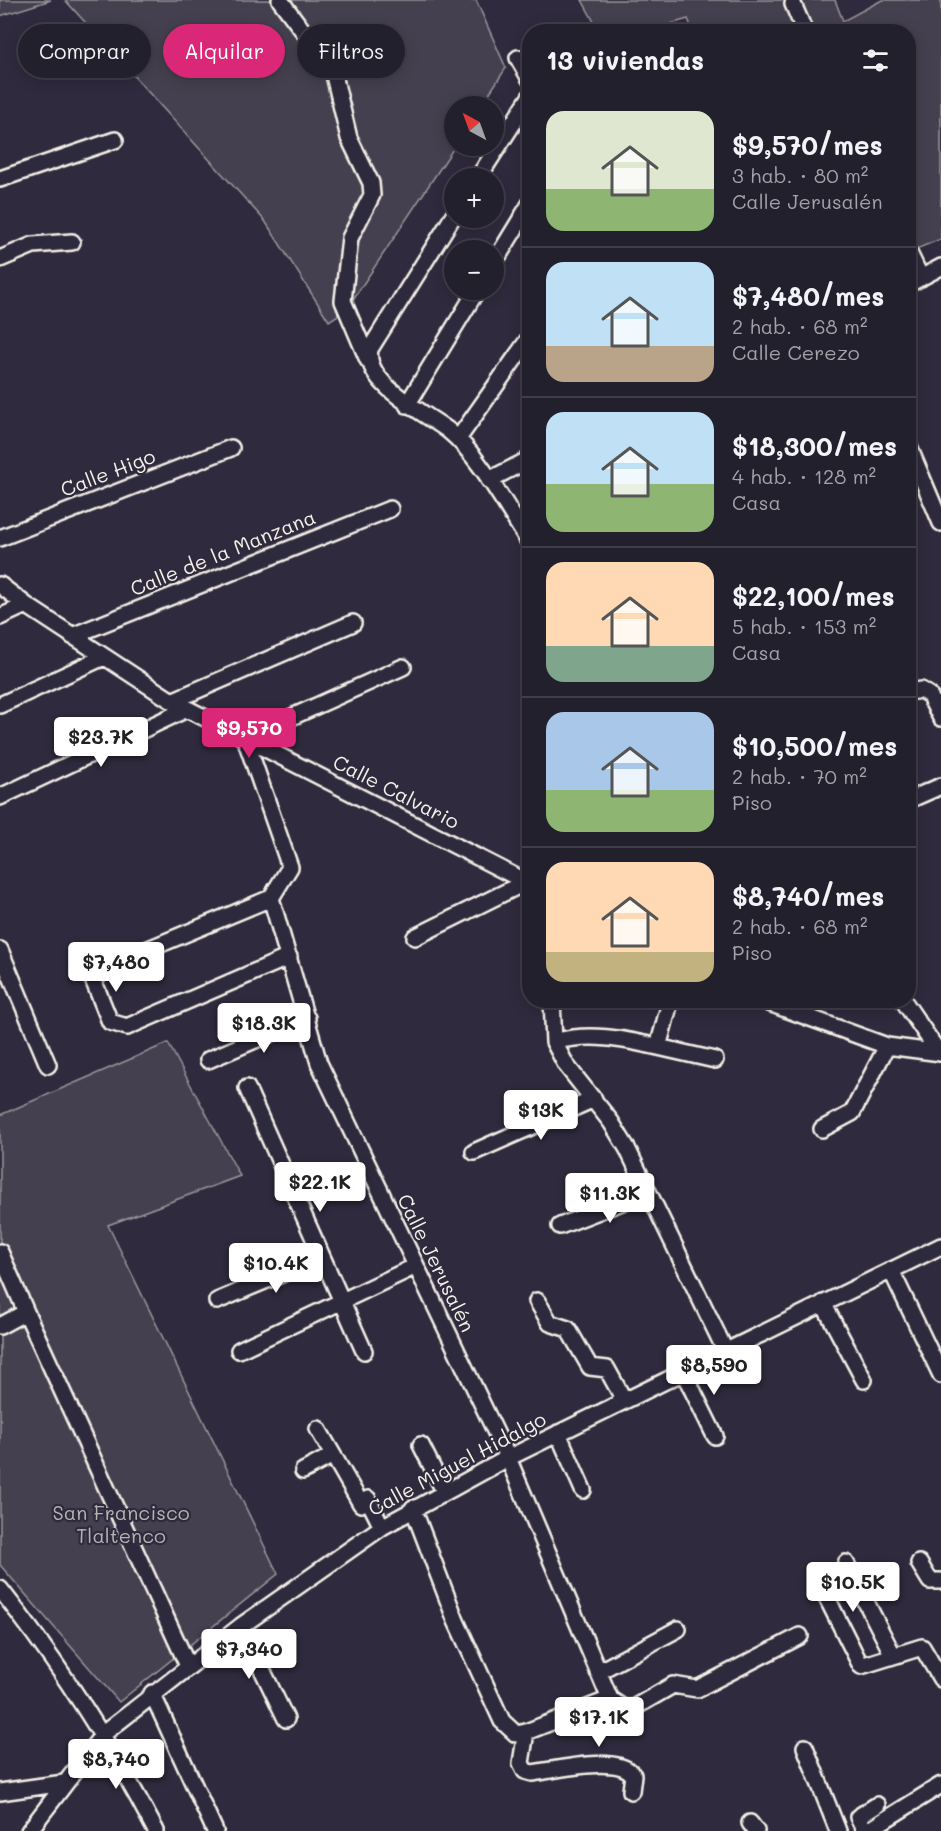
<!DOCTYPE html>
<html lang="es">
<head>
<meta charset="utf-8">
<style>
	body { margin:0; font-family:Mali,sans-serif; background:#2b2836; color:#f1f3f6; height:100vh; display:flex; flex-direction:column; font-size:22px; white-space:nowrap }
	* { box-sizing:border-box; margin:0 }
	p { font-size:20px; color:#a3a3aa }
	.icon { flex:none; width:33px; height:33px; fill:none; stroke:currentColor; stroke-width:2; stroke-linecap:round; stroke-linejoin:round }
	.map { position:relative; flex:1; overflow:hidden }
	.details { position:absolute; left:522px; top:24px; width:394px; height:984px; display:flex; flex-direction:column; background:#23202e; border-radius:24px; box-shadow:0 3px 15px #0003,0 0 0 2px #403e4a }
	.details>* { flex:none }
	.hud { position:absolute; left:18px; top:24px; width:414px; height:54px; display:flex; gap:12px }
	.needle { width:39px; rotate:319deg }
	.tools { position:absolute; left:444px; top:96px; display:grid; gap:12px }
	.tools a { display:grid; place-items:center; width:60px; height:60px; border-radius:50%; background:#23202e; box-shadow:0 3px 15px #0003,0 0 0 2px #403e4a; font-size:30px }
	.price { position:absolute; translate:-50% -51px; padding:0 14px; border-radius:6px; background:#fff; color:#222; font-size:20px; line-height:39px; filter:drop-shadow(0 2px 3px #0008) }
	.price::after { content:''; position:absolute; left:50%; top:36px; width:18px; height:14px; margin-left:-9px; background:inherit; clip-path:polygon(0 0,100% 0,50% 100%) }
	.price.on { background:#db2777; color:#fff }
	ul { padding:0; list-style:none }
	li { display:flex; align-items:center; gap:18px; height:150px; padding:0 24px }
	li+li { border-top:2px solid #403e4a }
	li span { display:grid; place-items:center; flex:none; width:168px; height:120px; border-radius:18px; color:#555 }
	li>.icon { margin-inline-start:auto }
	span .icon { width:72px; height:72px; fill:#fffc; stroke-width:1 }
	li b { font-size:26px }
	h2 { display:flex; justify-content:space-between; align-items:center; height:72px; padding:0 24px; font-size:26px }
	.pill { padding:0 21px; border-radius:27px; background:#23202e; box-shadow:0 3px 15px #0003,0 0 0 2px #403e4a; font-size:21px; line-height:54px }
	.pill.on { background:#db2777; color:#fff }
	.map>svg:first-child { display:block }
	.green { fill:#454050; stroke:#9c989c; stroke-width:1.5 }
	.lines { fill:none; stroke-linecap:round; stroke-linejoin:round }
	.minor-casing { stroke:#f4f1e8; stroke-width:20 }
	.minor { stroke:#2f2a3d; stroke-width:15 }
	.labels { text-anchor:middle; stroke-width:4.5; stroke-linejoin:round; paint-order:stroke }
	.street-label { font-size:20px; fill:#f4f1e8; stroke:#2f2a3d }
	.park-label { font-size:20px; fill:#b7b3b3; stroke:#2f2a3d }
</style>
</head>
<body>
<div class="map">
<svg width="941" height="1831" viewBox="0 0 941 1831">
	<rect width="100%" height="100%" fill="#2f2a3d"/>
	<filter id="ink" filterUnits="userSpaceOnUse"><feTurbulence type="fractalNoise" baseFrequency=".0167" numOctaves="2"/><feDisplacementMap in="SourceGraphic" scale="12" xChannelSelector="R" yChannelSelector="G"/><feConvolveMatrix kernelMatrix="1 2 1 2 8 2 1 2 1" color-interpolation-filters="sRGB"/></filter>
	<g filter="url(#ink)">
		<path class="green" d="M 0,0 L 51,0 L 0,16 Z
			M 65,0 L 476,0 L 506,68 L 481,106 L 454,106 L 455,146 L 346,310 L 329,321 L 265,221 Z
			M 582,0 L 835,0 L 843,21 L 882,0 L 941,0 L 941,239 L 909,252 L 909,32 L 693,31 L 688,19 L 647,31 L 599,31 Z
			M 168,1043 L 240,1176 L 108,1225 L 278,1574 L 119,1702 L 0,1565 L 0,1115 Z"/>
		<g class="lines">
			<g class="minor-casing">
				<path id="minor" d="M 280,0 L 333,71 L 349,138 L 371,183 L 372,195 L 350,238 L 343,301 L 368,360
					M 793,4 L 805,32
					M 518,58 L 530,79
					M 478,178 L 530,97
					M 0,179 L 115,140
					M 454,215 L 370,349 C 363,384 426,413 449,431 C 479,455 508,510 530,543
					M 909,253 L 921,278
					M 0,259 L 33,245 L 72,242
					M 494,263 L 530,204
					M 909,284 L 941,267
					M 407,405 L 477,290
					M 458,439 L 530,337
					M 909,447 L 941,523
					M 489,480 L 530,459
					M 0,538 L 231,448
					M 0,585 L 26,605 L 172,701 L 530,884
					M 0,617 L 26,605
					M 72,636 L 390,509
					M 403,667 L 245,738 L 290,867 L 271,898 L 319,1063 L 508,1458 L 610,1699
					M 909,692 L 921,690 L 929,695 L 941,718
					M 172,701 L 353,623
					M 0,705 L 104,657
					M 0,797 L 187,709
					M 909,800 L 941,786
					M 271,898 L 103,968 L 94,982 L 110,1022 L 127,1027 L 289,957
					M 415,937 L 526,882
					M 0,950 L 48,1065
					M 552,1000 L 554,1042 L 566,1065 L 611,1122 L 627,1148 L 725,1350
					M 761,1000 L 887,1046 L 941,1053
					M 903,1000 L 939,1053
					M 668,1010 L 658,1047 L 715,1060
					M 554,1042 C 589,1032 623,1039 658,1047
					M 208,1060 L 307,1018
					M 247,1088 L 364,1351
					M 822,1129 L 852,1113 L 887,1046
					M 474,1152 L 594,1099
					M 560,1226 L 648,1192
					M 0,1252 L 26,1312
					M 891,1270 L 941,1375
					M 217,1301 L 322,1257
					M 537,1301 L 550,1323 L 568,1329 L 590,1367 L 607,1369 L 624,1400
					M 823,1303 L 864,1380
					M 0,1326 L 26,1312 L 188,1666
					M 239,1350 L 414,1267
					M 683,1371 L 715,1436
					M 318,1429 L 333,1455
					M 558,1433 L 583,1490
					M 421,1445 L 444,1491
					M 303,1471 L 333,1455 L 361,1504 L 368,1499 L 382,1527
					M 413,1508 L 456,1621 L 502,1721 L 516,1734 L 526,1732 L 610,1699 L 625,1709 L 635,1707 L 673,1685 L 697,1689 L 800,1636
					M 846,1563 L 893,1655
					M 919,1563 L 930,1581 L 941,1581
					M 818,1580 L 861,1666 L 922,1647 L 941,1679
					M 0,1589 C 60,1665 111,1745 156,1831
					M 241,1626 L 286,1719
					M 598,1672 L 678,1629
					M 152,1693 L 215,1831
					M 526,1732 L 521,1763 L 525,1771 L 532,1773 C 555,1770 619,1754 633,1775 L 631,1791
					M 805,1747 L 838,1831
					M 0,1792 L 64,1783
					M 750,1823 L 756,1831
					M 29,1831 L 103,1734 L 241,1626 L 382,1527 L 508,1458 L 941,1246
					M 865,1831 L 858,1817 L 877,1805
					M 867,1831 L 941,1785"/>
			</g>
			<use href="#minor" class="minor"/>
		</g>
	</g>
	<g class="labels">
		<g class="street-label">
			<text transform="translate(108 473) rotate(-21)" y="7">Calle Higo</text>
			<text transform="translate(223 553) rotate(-22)" y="7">Calle de la Manzana</text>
			<text transform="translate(396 792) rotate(27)" y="7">Calle Calvario</text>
			<text transform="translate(436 1263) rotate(64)" y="7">Calle Jerusalén</text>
			<text transform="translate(457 1464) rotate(-28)" y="7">Calle Miguel Hidalgo</text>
		</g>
		<g class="park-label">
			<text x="121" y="1520">San Francisco<tspan x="121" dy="23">Tlaltenco</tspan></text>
		</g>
	</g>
</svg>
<div class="tools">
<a><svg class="needle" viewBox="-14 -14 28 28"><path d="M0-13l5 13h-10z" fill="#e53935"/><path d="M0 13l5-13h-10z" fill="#a3a3aa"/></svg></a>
<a>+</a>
<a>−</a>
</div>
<b class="price on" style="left:249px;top:759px">$9,570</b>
<b class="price" style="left:101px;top:768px">$23.7K</b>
<b class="price" style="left:116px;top:993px">$7,480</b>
<b class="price" style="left:264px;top:1054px">$18.3K</b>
<b class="price" style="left:541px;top:1141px">$13K</b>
<b class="price" style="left:320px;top:1213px">$22.1K</b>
<b class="price" style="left:610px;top:1224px">$11.3K</b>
<b class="price" style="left:276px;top:1294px">$10.4K</b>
<b class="price" style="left:714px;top:1396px">$8,590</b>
<b class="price" style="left:853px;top:1613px">$10.5K</b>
<b class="price" style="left:249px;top:1680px">$7,340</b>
<b class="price" style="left:599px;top:1748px">$17.1K</b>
<b class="price" style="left:116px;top:1790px">$8,740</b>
<div class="hud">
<a class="pill">Comprar</a>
<a class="pill on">Alquilar</a>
<a class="pill">Filtros</a>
</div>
<section class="details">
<h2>13 viviendas<svg class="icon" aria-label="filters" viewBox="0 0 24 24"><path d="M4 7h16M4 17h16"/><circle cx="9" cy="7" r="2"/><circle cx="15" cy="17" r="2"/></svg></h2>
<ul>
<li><span style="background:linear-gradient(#dfe7d0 65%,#8fb573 0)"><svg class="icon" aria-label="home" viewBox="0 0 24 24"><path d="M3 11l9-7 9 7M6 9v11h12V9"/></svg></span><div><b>$9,570/mes</b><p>3 hab. · 80 m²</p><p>Calle Jerusalén</p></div></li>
<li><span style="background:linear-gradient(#bfe0f5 70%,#b9a48a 0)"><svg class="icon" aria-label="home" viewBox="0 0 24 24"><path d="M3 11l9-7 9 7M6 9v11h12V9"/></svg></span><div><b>$7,480/mes</b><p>2 hab. · 68 m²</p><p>Calle Cerezo</p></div></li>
<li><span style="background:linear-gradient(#bfe0f5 60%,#8fb573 0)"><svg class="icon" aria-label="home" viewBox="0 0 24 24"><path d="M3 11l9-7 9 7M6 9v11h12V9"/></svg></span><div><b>$18,300/mes</b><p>4 hab. · 128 m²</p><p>Casa</p></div></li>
<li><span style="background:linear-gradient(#ffd9b3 70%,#7fa58c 0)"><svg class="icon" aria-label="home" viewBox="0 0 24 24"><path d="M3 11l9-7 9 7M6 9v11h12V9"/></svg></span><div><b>$22,100/mes</b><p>5 hab. · 153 m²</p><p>Casa</p></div></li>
<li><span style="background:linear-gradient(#a9c7e8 65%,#8fb573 0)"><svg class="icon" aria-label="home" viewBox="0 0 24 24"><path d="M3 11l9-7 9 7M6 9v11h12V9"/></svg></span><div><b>$10,500/mes</b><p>2 hab. · 70 m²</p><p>Piso</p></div></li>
<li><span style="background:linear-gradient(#ffd9b3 75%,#c2b280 0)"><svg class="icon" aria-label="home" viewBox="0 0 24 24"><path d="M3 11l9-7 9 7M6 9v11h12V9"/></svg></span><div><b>$8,740/mes</b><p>2 hab. · 68 m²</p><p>Piso</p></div></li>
</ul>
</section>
</div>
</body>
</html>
